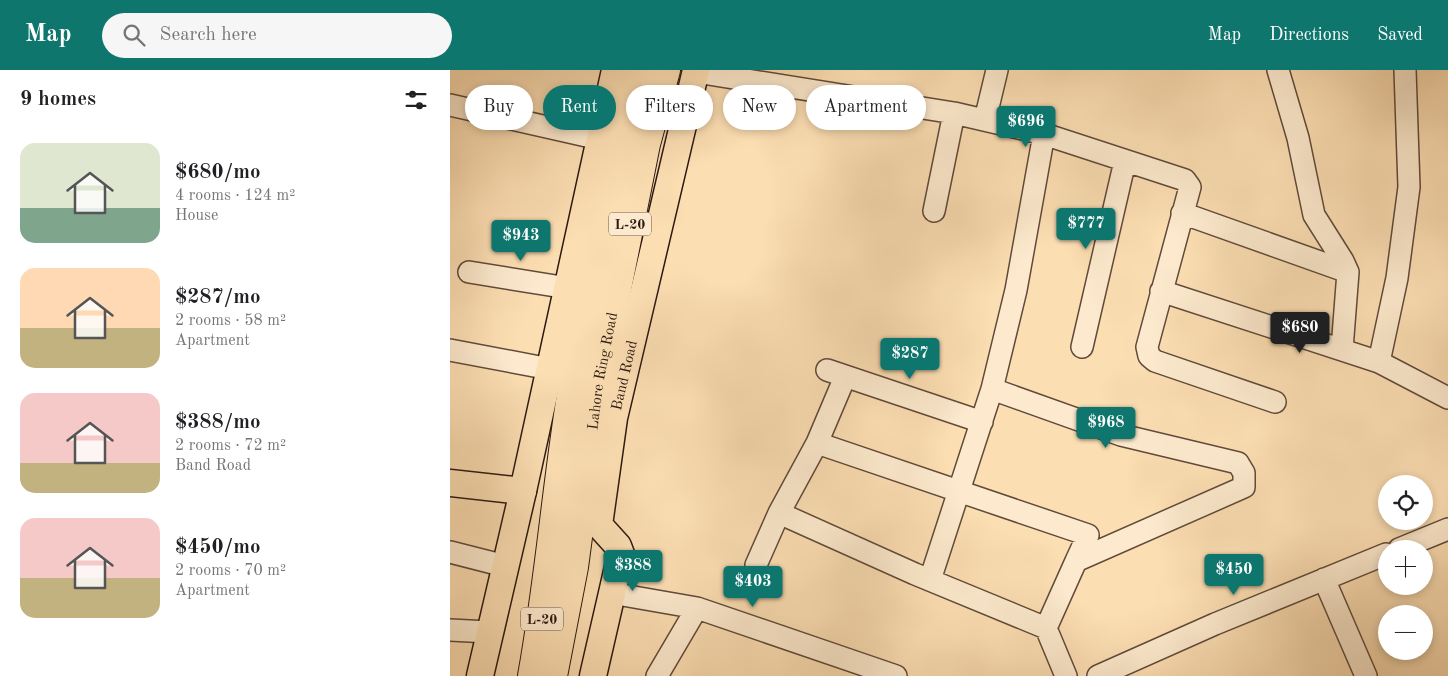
<!DOCTYPE html>
<html lang="en">
<head>
<meta charset="utf-8">
<style>
	body { margin:0; font-family:"Old Standard TT",serif; background:#f6f6f6; color:#202124; height:100vh; display:flex; flex-direction:column; font-size:19px; white-space:nowrap }
	* { box-sizing:border-box; margin:0 }
	p { font-size:16px; color:#757577 }
	.icon { flex:none; width:28px; height:28px; fill:none; stroke:currentColor; stroke-width:2; stroke-linecap:round; stroke-linejoin:round }
	.map { position:relative; flex:1; overflow:hidden }
	.panel { display:flex; flex-direction:column; background:#fff; width:450px }
	.panel>* { flex:none }
	.hud { position:absolute; left:15px; top:15px; width:475px; height:45px; display:flex; gap:10px }
	.controls { position:absolute; left:928px; top:405px; display:grid; gap:10px }
	.controls a { display:grid; place-items:center; width:55px; height:55px; border-radius:50%; background:#fff; box-shadow:0 2px 8px #0003; font-size:25px }
	.price { position:absolute; translate:-50% -42px; padding:0 11px; border-radius:5px; background:#0f766e; color:#fff; font-size:16px; line-height:32px; filter:drop-shadow(0 1px 2px #0008) }
	.price::after { content:''; position:absolute; left:50%; top:30px; width:15px; height:11px; margin-left:-8px; background:inherit; clip-path:polygon(0 0,100% 0,50% 100%) }
	.price.selected { background:#222; color:#fff }
	ul { padding:0; list-style:none }
	li { display:flex; align-items:center; gap:15px; height:125px; padding:0 20px }
	li span { display:grid; place-items:center; flex:none; width:140px; height:100px; border-radius:15px; color:#555 }
	li>.icon { margin-inline-start:auto }
	span .icon { width:60px; height:60px; fill:#fffc; stroke-width:1 }
	li b { font-size:21px }
	h2 { display:flex; justify-content:space-between; align-items:center; height:60px; padding:0 20px; font-size:21px }
	.pill { padding:0 18px; border-radius:22px; background:#fff; box-shadow:0 2px 8px #0003; font-size:18px; line-height:45px }
	.pill.selected { background:#0f766e; color:#fff }
	header { display:flex; align-items:center; gap:30px; box-sizing:border-box; height:70px; padding:0 25px; background:#0f766e; color:#fff }
	header strong { font-size:24px }
	nav { display:flex; gap:28px; margin-inline-start:auto; font-size:18px }
	.search { width:350px; height:45px; background:#f6f6f6; display:flex; align-items:center; gap:12px; box-sizing:border-box; padding:0 18px; border-radius:28px; color:#757577; font-size:19px }
	main { display:flex; flex:1; min-height:0 }
	.map>svg:first-child { display:block }
	.lines { fill:none; stroke-linecap:round; stroke-linejoin:round }
	.minor-casing { stroke:#604a3a; stroke-width:24 }
	.major-casing { stroke:#2c1912; stroke-width:29 }
	.highway-casing { stroke:#2c1912; stroke-width:30 }
	.minor { stroke:#fdeace; stroke-width:21 }
	.major { stroke:#fcdeb3; stroke-width:26 }
	.highway { stroke:#fcdeb3; stroke-width:28 }
	.labels { text-anchor:middle; stroke-width:4; stroke-linejoin:round; paint-order:stroke }
	.shield { fill:#fdeace; stroke:#6b584a; stroke-width:1 }
	.shield-label { font-size:14px; font-weight:bold; fill:#2c1912 }
	.street-label { font-size:15px; fill:#2c1912; stroke:#fdeace }
</style>
</head>
<body>
<header>
<strong>Map</strong>
<div class="search"><svg class="icon" aria-label="search" viewBox="0 0 24 24"><circle cx="10" cy="10" r="6"/><path d="M15 15l6 6"/></svg>Search here</div>
<nav><a>Map</a><a>Directions</a><a>Saved</a></nav>
</header>
<main>
<section class="panel">
<h2>9 homes<svg class="icon" aria-label="filters" viewBox="0 0 24 24"><path d="M4 7h16M4 17h16"/><circle cx="9" cy="7" r="2"/><circle cx="15" cy="17" r="2"/></svg></h2>
<ul>
<li><span style="background:linear-gradient(#dfe7d0 65%,#7fa58c 0)"><svg class="icon" aria-label="home" viewBox="0 0 24 24"><path d="M3 11l9-7 9 7M6 9v11h12V9"/></svg></span><div><b>$680/mo</b><p>4 rooms · 124 m²</p><p>House</p></div></li>
<li><span style="background:linear-gradient(#ffd9b3 60%,#c2b280 0)"><svg class="icon" aria-label="home" viewBox="0 0 24 24"><path d="M3 11l9-7 9 7M6 9v11h12V9"/></svg></span><div><b>$287/mo</b><p>2 rooms · 58 m²</p><p>Apartment</p></div></li>
<li><span style="background:linear-gradient(#f6c9c9 70%,#c2b280 0)"><svg class="icon" aria-label="home" viewBox="0 0 24 24"><path d="M3 11l9-7 9 7M6 9v11h12V9"/></svg></span><div><b>$388/mo</b><p>2 rooms · 72 m²</p><p>Band Road</p></div></li>
<li><span style="background:linear-gradient(#f6c9c9 60%,#c2b280 0)"><svg class="icon" aria-label="home" viewBox="0 0 24 24"><path d="M3 11l9-7 9 7M6 9v11h12V9"/></svg></span><div><b>$450/mo</b><p>2 rooms · 70 m²</p><p>Apartment</p></div></li>
</ul>
</section>
<div class="map">
<svg width="998" height="606" viewBox="0 0 998 606">
	<rect width="100%" height="100%" fill="#fcdeb3"/>
	<filter id="stains"><feTurbulence type="fractalNoise" baseFrequency=".004" numOctaves="4"/><feColorMatrix values="0 0 0 0 .2 0 0 0 0 .09 0 0 0 0 .02 0 0 0 .5 -.17"/></filter>
	<radialGradient id="worn" r=".72"><stop offset=".6" stop-color="#630" stop-opacity="0"/><stop offset="1" stop-color="#630" stop-opacity=".3"/></radialGradient>
	<g class="lines">
		<g class="minor-casing">
			<path id="minor" d="M 828,0 L 848,68 L 864,145 L 893,191 L 898,202 L 892,279
				M 246,2 L 504,43 L 594,64 L 735,110 L 740,117 L 697,277 L 699,286 L 705,291 L 825,332
				M 0,35 L 150,69
				M 535,50 L 547,0
				M 484,141 L 504,43
				M 732,143 L 898,202
				M 19,202 L 118,218
				M 711,221 L 929,292 L 998,328
				M 632,277 L 675,91
				M 0,280 L 100,299
				M 929,292 L 947,208 L 959,117 L 955,0
				M 377,300 L 532,352
				M 542,319 L 671,365 L 788,393 L 794,403 L 794,417 L 626,491 L 596,558 L 616,606
				M 367,373 L 395,307
				M 329,443 L 367,373 L 638,465 L 626,491
				M 949,479 L 998,459
				M 0,482 L 55,496
				M 306,495 L 329,443 L 465,504 L 596,558
				M 874,509 L 916,606
				M 480,510 L 542,319 L 566,220 L 594,64
				M 161,523 L 247,538
				M 0,560 L 39,562
				M 207,606 L 247,538 L 446,606
				M 648,606 L 765,554 L 936,484"/>
		</g>
		<g class="major-casing">
			<g id="major">
				<path d="M 0,413 L 73,421"/>
				<path d="M 30,606 L 73,421 L 165,0"/>
				<path id="s1" d="M 143,606 L 171,484 L 168,476 L 149,455 L 164,348 L 246,0"/>
			</g>
		</g>
		<g class="highway-casing">
			<g id="highway">
				<path d="M 82,606 C 100,507 107,406 124,307 C 142,204 164,101 189,0"/>
				<path id="s2" d="M 103,606 L 124,497 L 149,309 L 196,74 L 216,0"/>
			</g>
		</g>
		<use href="#minor" class="minor"/>
		<use href="#major" class="major"/>
		<use href="#highway" class="highway"/>
	</g>
	<g class="labels">
		<g class="shield">
			<rect x="159" y="142.5" width="42" height="23" rx="4"/>
			<rect x="71" y="537.5" width="42" height="23" rx="4"/>
		</g>
		<g class="shield-label">
			<text x="180" y="159">L-20</text>
			<text x="92" y="554">L-20</text>
		</g>
		<g class="street-label">
			<text dy="5" stroke="none"><textPath href="#s2" startOffset="309">Lahore Ring Road</textPath></text>
			<text dy="5" stroke="none"><textPath href="#s1" startOffset="314">Band Road</textPath></text>
		</g>
	</g>
	<rect width="100%" height="100%" filter="url(#stains)"/>
	<rect width="100%" height="100%" fill="url(#worn)"/>
</svg>
<div class="controls">
<a><svg class="icon" aria-label="locate" viewBox="0 0 24 24"><circle cx="12" cy="12" r="6"/><path d="M12 2v4M12 18v4M2 12h4M18 12h4"/></svg></a>
<a>+</a>
<a>−</a>
</div>
<b class="price" style="left:576px;top:78px">$696</b>
<b class="price" style="left:636px;top:180px">$777</b>
<b class="price" style="left:71px;top:192px">$943</b>
<b class="price selected" style="left:850px;top:284px">$680</b>
<b class="price" style="left:460px;top:310px">$287</b>
<b class="price" style="left:656px;top:379px">$968</b>
<b class="price" style="left:183px;top:522px">$388</b>
<b class="price" style="left:784px;top:526px">$450</b>
<b class="price" style="left:303px;top:538px">$403</b>
<div class="hud">
<a class="pill">Buy</a>
<a class="pill selected">Rent</a>
<a class="pill">Filters</a>
<a class="pill">New</a>
<a class="pill">Apartment</a>
</div>
</div>
</main>
</body>
</html>
